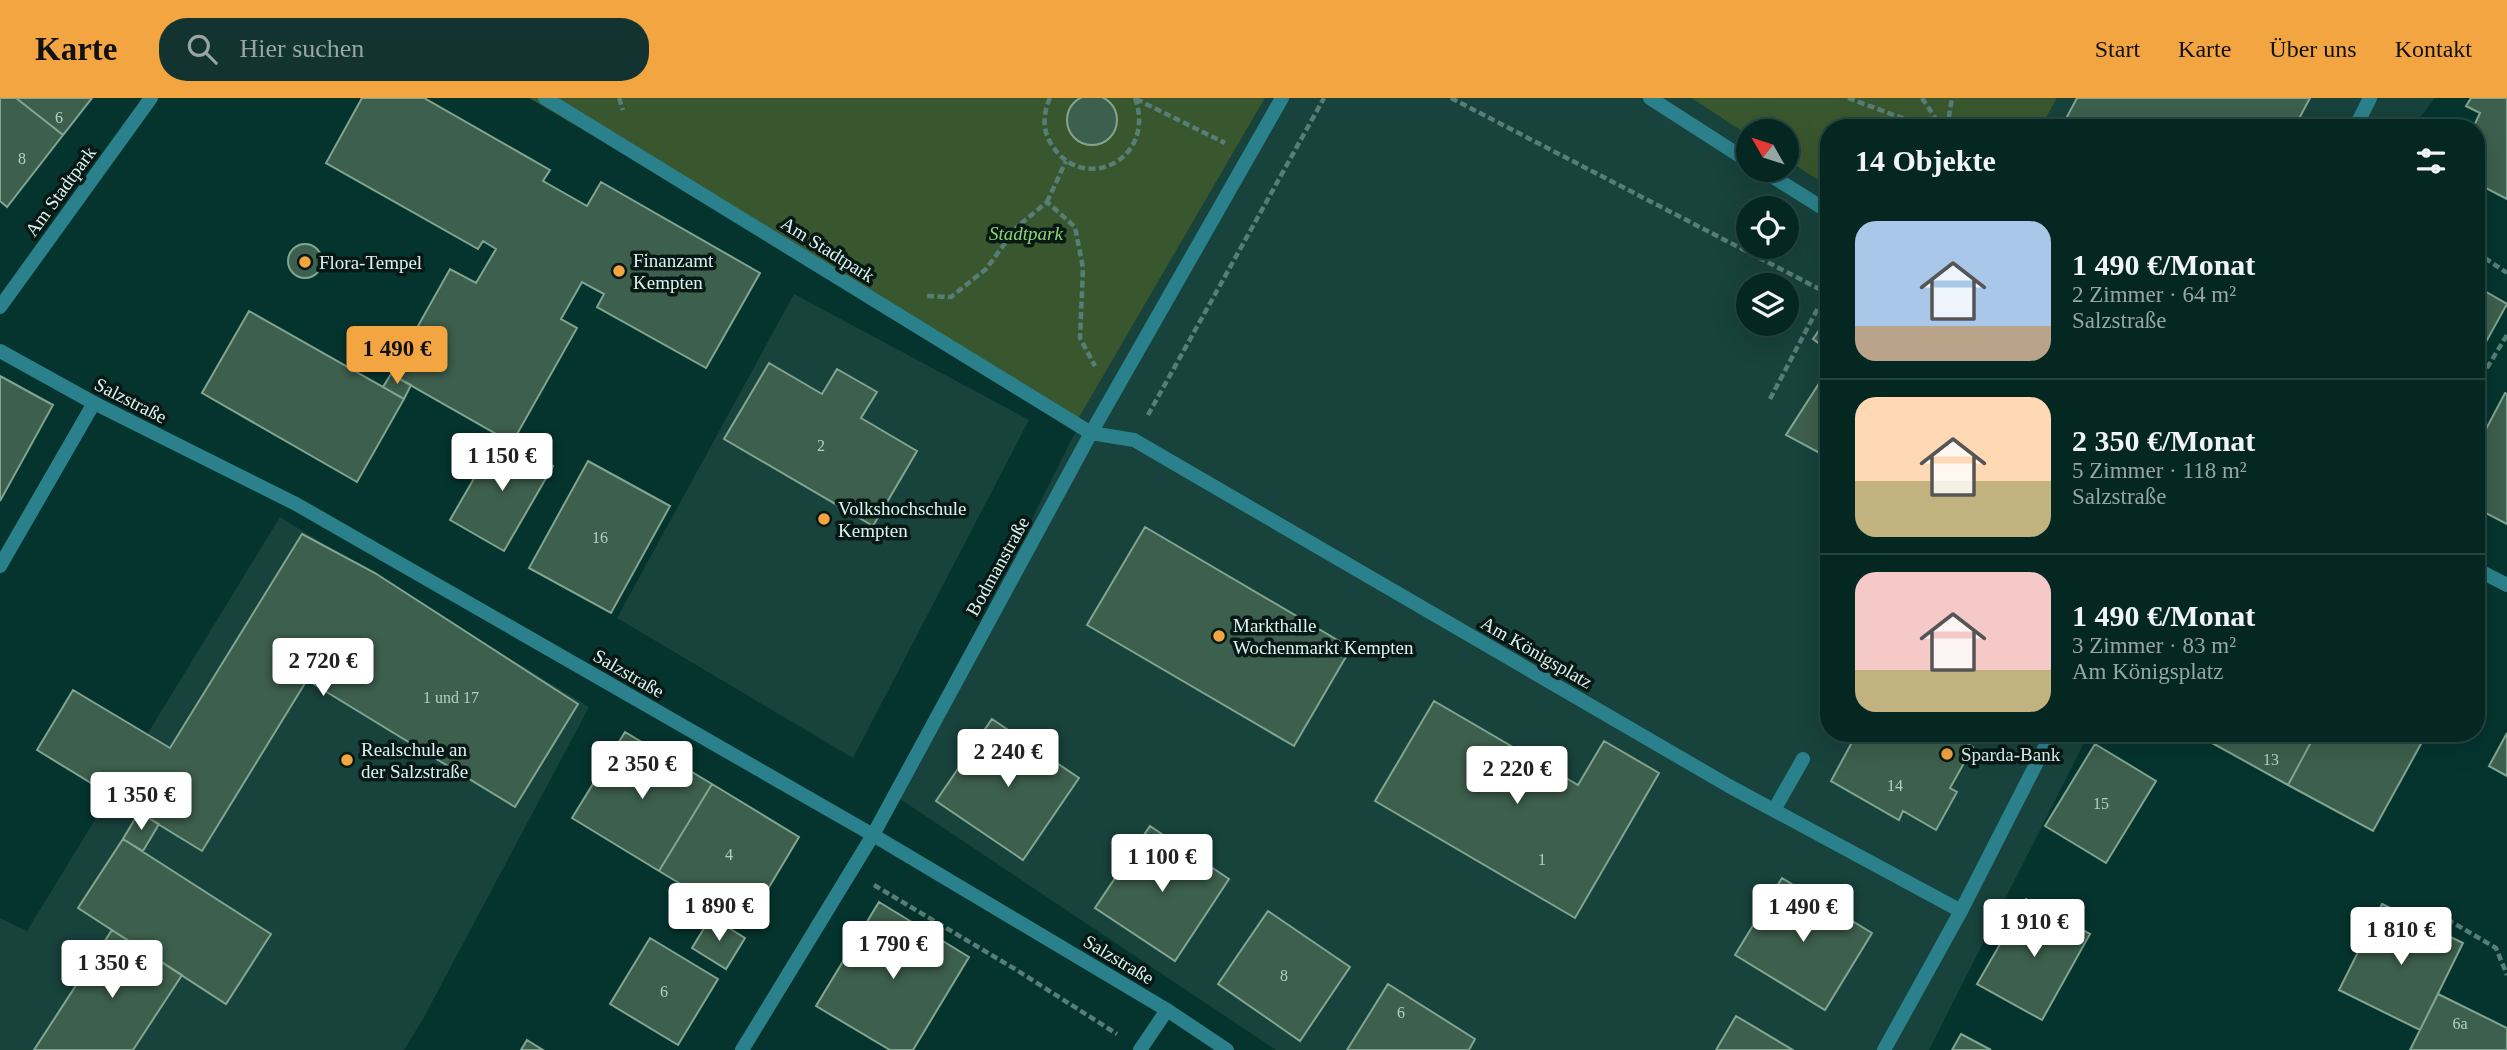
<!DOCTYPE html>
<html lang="de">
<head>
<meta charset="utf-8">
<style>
	body { margin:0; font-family:"Times New Roman",serif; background:#12332f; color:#f1f3f6; height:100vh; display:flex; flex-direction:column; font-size:26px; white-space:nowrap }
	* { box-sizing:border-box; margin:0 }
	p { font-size:23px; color:#97a5a5 }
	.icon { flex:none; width:38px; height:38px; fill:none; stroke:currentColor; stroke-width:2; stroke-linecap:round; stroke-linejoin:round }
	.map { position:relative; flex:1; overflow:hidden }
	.side { position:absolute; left:1820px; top:21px; width:665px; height:623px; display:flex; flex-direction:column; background:#042722; border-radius:28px; box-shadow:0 7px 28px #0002,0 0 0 2px #254440 }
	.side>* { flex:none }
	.needle { width:46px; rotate:309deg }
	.controls { position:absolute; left:1736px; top:21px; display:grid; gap:14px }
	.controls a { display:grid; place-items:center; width:63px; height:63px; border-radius:50%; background:#042722; box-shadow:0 7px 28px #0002,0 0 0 2px #254440; font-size:35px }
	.price { position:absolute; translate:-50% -60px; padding:0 16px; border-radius:7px; background:#fff; color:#222; font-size:23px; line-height:46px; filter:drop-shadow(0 2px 4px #0008) }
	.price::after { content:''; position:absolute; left:50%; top:42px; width:21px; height:16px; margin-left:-10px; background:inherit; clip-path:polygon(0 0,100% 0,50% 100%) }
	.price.active { background:#f2a541; color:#111 }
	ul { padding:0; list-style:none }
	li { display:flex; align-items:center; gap:21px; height:175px; padding:0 35px }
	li+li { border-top:2px solid #254440 }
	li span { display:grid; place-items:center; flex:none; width:196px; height:140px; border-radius:21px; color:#555 }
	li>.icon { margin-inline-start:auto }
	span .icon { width:84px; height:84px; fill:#fffc; stroke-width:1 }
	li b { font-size:30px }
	h2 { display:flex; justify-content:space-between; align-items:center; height:84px; padding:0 35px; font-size:30px }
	header { display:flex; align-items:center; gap:42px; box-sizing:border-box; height:98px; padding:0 35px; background:#f2a541; color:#111 }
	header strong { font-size:33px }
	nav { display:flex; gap:38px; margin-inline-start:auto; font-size:24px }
	.search { width:490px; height:63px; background:#12332f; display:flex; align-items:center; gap:18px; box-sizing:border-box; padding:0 24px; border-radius:28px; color:#97a5a5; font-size:26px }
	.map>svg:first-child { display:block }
	.built { fill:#18423c; fill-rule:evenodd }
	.green { fill:#39572e }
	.building { fill:#3d5f4d; stroke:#81a590; stroke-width:2 }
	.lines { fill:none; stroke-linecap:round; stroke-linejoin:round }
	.path { stroke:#577d77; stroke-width:4.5; stroke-dasharray:7 3.5; stroke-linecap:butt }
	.service { stroke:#2b818b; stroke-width:14 }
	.pedestrian { stroke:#2b818b; stroke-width:14 }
	.minor { stroke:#2b818b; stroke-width:14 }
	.tertiary { stroke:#2b818b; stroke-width:14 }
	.poi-dot { fill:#f2a541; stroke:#071815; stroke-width:2.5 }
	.labels { text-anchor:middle; stroke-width:7; stroke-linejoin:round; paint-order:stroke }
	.number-label { font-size:16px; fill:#b4cec6 }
	.street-label { font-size:19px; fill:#dcf3ee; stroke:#071815 }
	.park-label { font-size:19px; font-style:italic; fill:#8fd673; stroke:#071815 }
	.poi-label { font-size:19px; fill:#dcf3ee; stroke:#071815; text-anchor:start }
</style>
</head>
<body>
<header>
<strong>Karte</strong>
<div class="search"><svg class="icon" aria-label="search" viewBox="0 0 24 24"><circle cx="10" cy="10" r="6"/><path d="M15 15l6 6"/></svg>Hier suchen</div>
<nav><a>Start</a><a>Karte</a><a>Über uns</a><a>Kontakt</a></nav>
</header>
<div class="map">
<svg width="2507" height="952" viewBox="0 0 2507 952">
	<rect width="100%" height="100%" fill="#05342e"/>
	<path class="built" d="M 1265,0 L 1691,0 L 1748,37 L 1748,72 L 1787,72 L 1787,62 L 1829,89 L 1829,635 L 2089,635 L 1929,952 L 1276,952 L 894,697 L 1077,331 L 1077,323 ZM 1748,110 L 1787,110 L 1787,149 L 1748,149 ZM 1748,187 L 1787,187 L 1787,226 L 1748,226 Z
		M 2057,0 L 2435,0 L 2412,30 L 2040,30 Z
		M 794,196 L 1029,322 L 853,660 L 617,520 Z
		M 280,419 L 589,609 L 423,921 L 404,952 L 0,952 L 0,820 L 27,833 Z"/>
	<path class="green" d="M 529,0 L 1265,0 L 1077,323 Z
		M 1691,0 L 2057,0 L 2040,30 L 1829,30 L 1829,89 L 1787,62 L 1787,33 L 1748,33 L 1748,37 Z"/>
	<path class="building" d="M1067 22a25 25 0 1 1 50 0a25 25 0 1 1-50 0Z
		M 0,0 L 16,0 L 63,37 L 7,109 L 0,103 Z
		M 16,0 L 92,0 L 63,37 Z
		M 362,0 L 424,0 L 550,72 L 543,83 L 587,108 L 601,84 L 760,175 L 706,270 L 597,209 L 604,196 L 582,184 L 561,221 L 577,230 L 512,345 L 391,276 L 450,171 L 476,185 L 496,151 L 483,143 L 478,151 L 326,65 Z
		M 2077,0 L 2310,0 L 2294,30 L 2061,30 Z
		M 2471,0 L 2507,0 L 2507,101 L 2476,85 L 2476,30 L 2473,30 L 2480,15 L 2466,8 Z
		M288 163a17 17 0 1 1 34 0a17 17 0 1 1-34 0Z
		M 2476,188 L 2507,206 L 2476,262 Z
		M 249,213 L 404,301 L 357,384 L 202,295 Z
		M 1829,218 L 1829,253 L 1813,241 Z
		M 769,265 L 822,296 L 837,271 L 877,294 L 861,320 L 917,353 L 873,428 L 724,341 Z
		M 1829,270 L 1829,360 L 1786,337 Z
		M 391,276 L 411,287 L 404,301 L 383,289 Z
		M 0,278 L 53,307 L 0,403 Z
		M 2505,295 L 2507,296 L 2507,426 L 2476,410 L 2476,350 Z
		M 499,337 L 553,368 L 504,453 L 450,422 Z
		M 588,363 L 670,408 L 611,515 L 529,470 Z
		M 1145,429 L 1351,550 L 1294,648 L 1087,527 Z
		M 1829,435 L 1829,454 L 1821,450 Z
		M 302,436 L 375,475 L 578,606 L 515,709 L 307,582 L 202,753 L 37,652 L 73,592 L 170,650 Z
		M 1434,603 L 1578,687 L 1604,643 L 1659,675 L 1575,820 L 1375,703 Z
		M 992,621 L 1079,680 L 1023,762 L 936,703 Z
		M 625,634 L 712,686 L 659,773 L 572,720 Z
		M 1857,635 L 1949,635 L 1973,649 L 1950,690 L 1957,694 L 1936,732 L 1903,713 L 1899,722 L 1831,683 Z
		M 2194,635 L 2316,635 L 2288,687 Z
		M 2316,635 L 2427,635 L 2373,733 L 2288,687 Z
		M 2507,635 L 2507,678 L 2489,668 Z
		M 2095,646 L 2156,683 L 2106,765 L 2045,728 Z
		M 712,686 L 799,739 L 747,826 L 659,773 Z
		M 139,714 L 159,726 L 143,753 L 123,741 Z
		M 1150,728 L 1229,781 L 1175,863 L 1095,810 Z
		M 123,741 L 271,836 L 226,906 L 78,810 Z
		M 1782,780 L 1872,835 L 1825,912 L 1735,857 Z
		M 2026,801 L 2090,836 L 2042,922 L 1977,886 Z
		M 879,804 L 969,859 L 913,952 L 890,952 L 816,908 Z
		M 2382,806 L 2463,845 L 2420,932 L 2339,892 Z
		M 1268,813 L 1350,869 L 1300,943 L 1218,886 Z
		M 711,819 L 745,840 L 726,871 L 692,850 Z
		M 112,832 L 182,877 L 133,952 L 34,952 Z
		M 650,840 L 718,881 L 678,947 L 610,906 Z
		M 1388,886 L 1475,941 L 1469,952 L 1347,952 Z
		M 2438,896 L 2507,930 L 2507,952 L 2410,952 Z
		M 1736,918 L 1793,952 L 1716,952 Z
		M 1961,936 L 1991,952 L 1952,952 Z
		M 527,942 L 543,952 L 521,952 Z"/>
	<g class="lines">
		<path class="path" d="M 619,0 L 623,12
			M 1050,0 C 1044,13 1042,29 1049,42 C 1078,99 1158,64 1135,0
			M 1451,0 L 1829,196
			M 1848,0 L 1929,30
			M 1922,0 L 1942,30
			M 1136,1 L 1225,45
			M 1947,30 L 1952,0
			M 1047,104 L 1066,63
			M 2476,154 L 2507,175
			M 927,198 L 951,199 L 986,171 L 1017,129 L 1047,104 L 1075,129 L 1083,170 L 1080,240 L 1095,268
			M 2476,288 L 2507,237
			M 1770,301 L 1818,210 L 1829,199
			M 1148,317 L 1324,0
			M 874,787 L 1015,871 L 1117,936
			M 2438,816 L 2496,850 L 2507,877"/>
		<path class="service" d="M 1774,712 L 1803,661"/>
		<path class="pedestrian" d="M 545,0 L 1091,335"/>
		<path class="minor" d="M 1650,0 L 1748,63
			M 1762,72 L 1829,114
			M 0,209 L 151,0
			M 1091,335 L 1134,342 L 1729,688 L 1961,813
			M 0,468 L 94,305
			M 742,952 L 873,737 L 1091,335 L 1282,0
			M 1140,952 L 1167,912"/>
		<path class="tertiary" d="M 2355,30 L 2370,0
			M 0,253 L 94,305 L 296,406 L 873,737 L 1167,912 L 1227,952
			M 2476,471 L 2507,487
			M 1884,952 L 1961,813 L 2052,635"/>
	</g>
	<g class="poi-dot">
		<circle cx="305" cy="164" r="7"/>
		<circle cx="619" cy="173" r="7"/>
		<circle cx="824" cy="421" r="7"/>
		<circle cx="1219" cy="538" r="7"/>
		<circle cx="1947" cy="656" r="7"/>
		<circle cx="347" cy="662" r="7"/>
	</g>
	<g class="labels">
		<g class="number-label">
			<text x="59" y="25">6</text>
			<text x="22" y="66">8</text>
			<text x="821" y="353">2</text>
			<text x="600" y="445">16</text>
			<text x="451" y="605">1 und 17</text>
			<text x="2271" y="667">13</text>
			<text x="1895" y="693">14</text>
			<text x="2101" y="711">15</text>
			<text x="729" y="762">4</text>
			<text x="1542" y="767">1</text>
			<text x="1284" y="883">8</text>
			<text x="664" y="899">6</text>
			<text x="1401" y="920">6</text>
			<text x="2460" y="931">6a</text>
		</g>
		<g class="street-label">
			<text transform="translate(60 93) rotate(-54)" y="7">Am Stadtpark</text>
			<text transform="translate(828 151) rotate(32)" y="7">Am Stadtpark</text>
			<text transform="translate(131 302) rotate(27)" y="7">Salzstraße</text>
			<text transform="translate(997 468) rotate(-61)" y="7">Bodmanstraße</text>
			<text transform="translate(1537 554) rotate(30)" y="7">Am Königsplatz</text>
			<text transform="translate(629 575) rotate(30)" y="7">Salzstraße</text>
			<text transform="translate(1119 861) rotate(31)" y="7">Salzstraße</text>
		</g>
		<g class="park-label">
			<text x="1026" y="142">Stadtpark</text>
		</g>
		<g class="poi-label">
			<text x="633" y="169">Finanzamt<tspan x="633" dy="22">Kempten</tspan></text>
			<text x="319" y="171">Flora-Tempel</text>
			<text x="838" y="417">Volkshochschule<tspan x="838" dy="22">Kempten</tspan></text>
			<text x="1233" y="534">Markthalle<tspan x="1233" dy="22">Wochenmarkt Kempten</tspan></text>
			<text x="361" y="658">Realschule an<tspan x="361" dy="22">der Salzstraße</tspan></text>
			<text x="1961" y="663">Sparda-Bank</text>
		</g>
	</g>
</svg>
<div class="controls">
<a><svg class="needle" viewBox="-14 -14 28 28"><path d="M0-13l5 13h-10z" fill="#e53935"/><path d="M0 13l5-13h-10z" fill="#97a5a5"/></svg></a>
<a><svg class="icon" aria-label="locate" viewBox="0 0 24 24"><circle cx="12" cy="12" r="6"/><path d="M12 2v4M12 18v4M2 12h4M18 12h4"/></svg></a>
<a><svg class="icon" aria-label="layers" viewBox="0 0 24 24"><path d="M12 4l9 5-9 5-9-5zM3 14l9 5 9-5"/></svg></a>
</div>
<b class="price active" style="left:397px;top:288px">1 490 €</b>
<b class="price" style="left:502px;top:395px">1 150 €</b>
<b class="price" style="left:323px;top:600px">2 720 €</b>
<b class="price" style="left:1008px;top:691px">2 240 €</b>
<b class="price" style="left:642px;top:703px">2 350 €</b>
<b class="price" style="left:1517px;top:708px">2 220 €</b>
<b class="price" style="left:141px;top:734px">1 350 €</b>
<b class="price" style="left:1162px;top:796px">1 100 €</b>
<b class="price" style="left:719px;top:845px">1 890 €</b>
<b class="price" style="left:1803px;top:846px">1 490 €</b>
<b class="price" style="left:2034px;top:861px">1 910 €</b>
<b class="price" style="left:2401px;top:869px">1 810 €</b>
<b class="price" style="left:893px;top:883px">1 790 €</b>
<b class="price" style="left:112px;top:902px">1 350 €</b>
<section class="side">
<h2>14 Objekte<svg class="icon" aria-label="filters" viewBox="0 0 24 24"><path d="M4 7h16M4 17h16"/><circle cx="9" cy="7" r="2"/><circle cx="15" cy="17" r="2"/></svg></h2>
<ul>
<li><span style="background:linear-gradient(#a9c7e8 75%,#b9a48a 0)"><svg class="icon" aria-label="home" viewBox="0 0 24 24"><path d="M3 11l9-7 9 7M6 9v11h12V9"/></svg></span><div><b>1 490 €/Monat</b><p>2 Zimmer · 64 m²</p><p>Salzstraße</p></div></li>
<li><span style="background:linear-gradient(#ffd9b3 60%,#c2b280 0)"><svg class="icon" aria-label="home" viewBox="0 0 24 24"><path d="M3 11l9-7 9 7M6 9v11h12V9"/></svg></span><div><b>2 350 €/Monat</b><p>5 Zimmer · 118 m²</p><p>Salzstraße</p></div></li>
<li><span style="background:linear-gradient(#f6c9c9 70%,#c2b280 0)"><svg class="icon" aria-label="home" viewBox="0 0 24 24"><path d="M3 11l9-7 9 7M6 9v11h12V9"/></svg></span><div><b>1 490 €/Monat</b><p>3 Zimmer · 83 m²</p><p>Am Königsplatz</p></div></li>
</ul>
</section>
</div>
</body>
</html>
